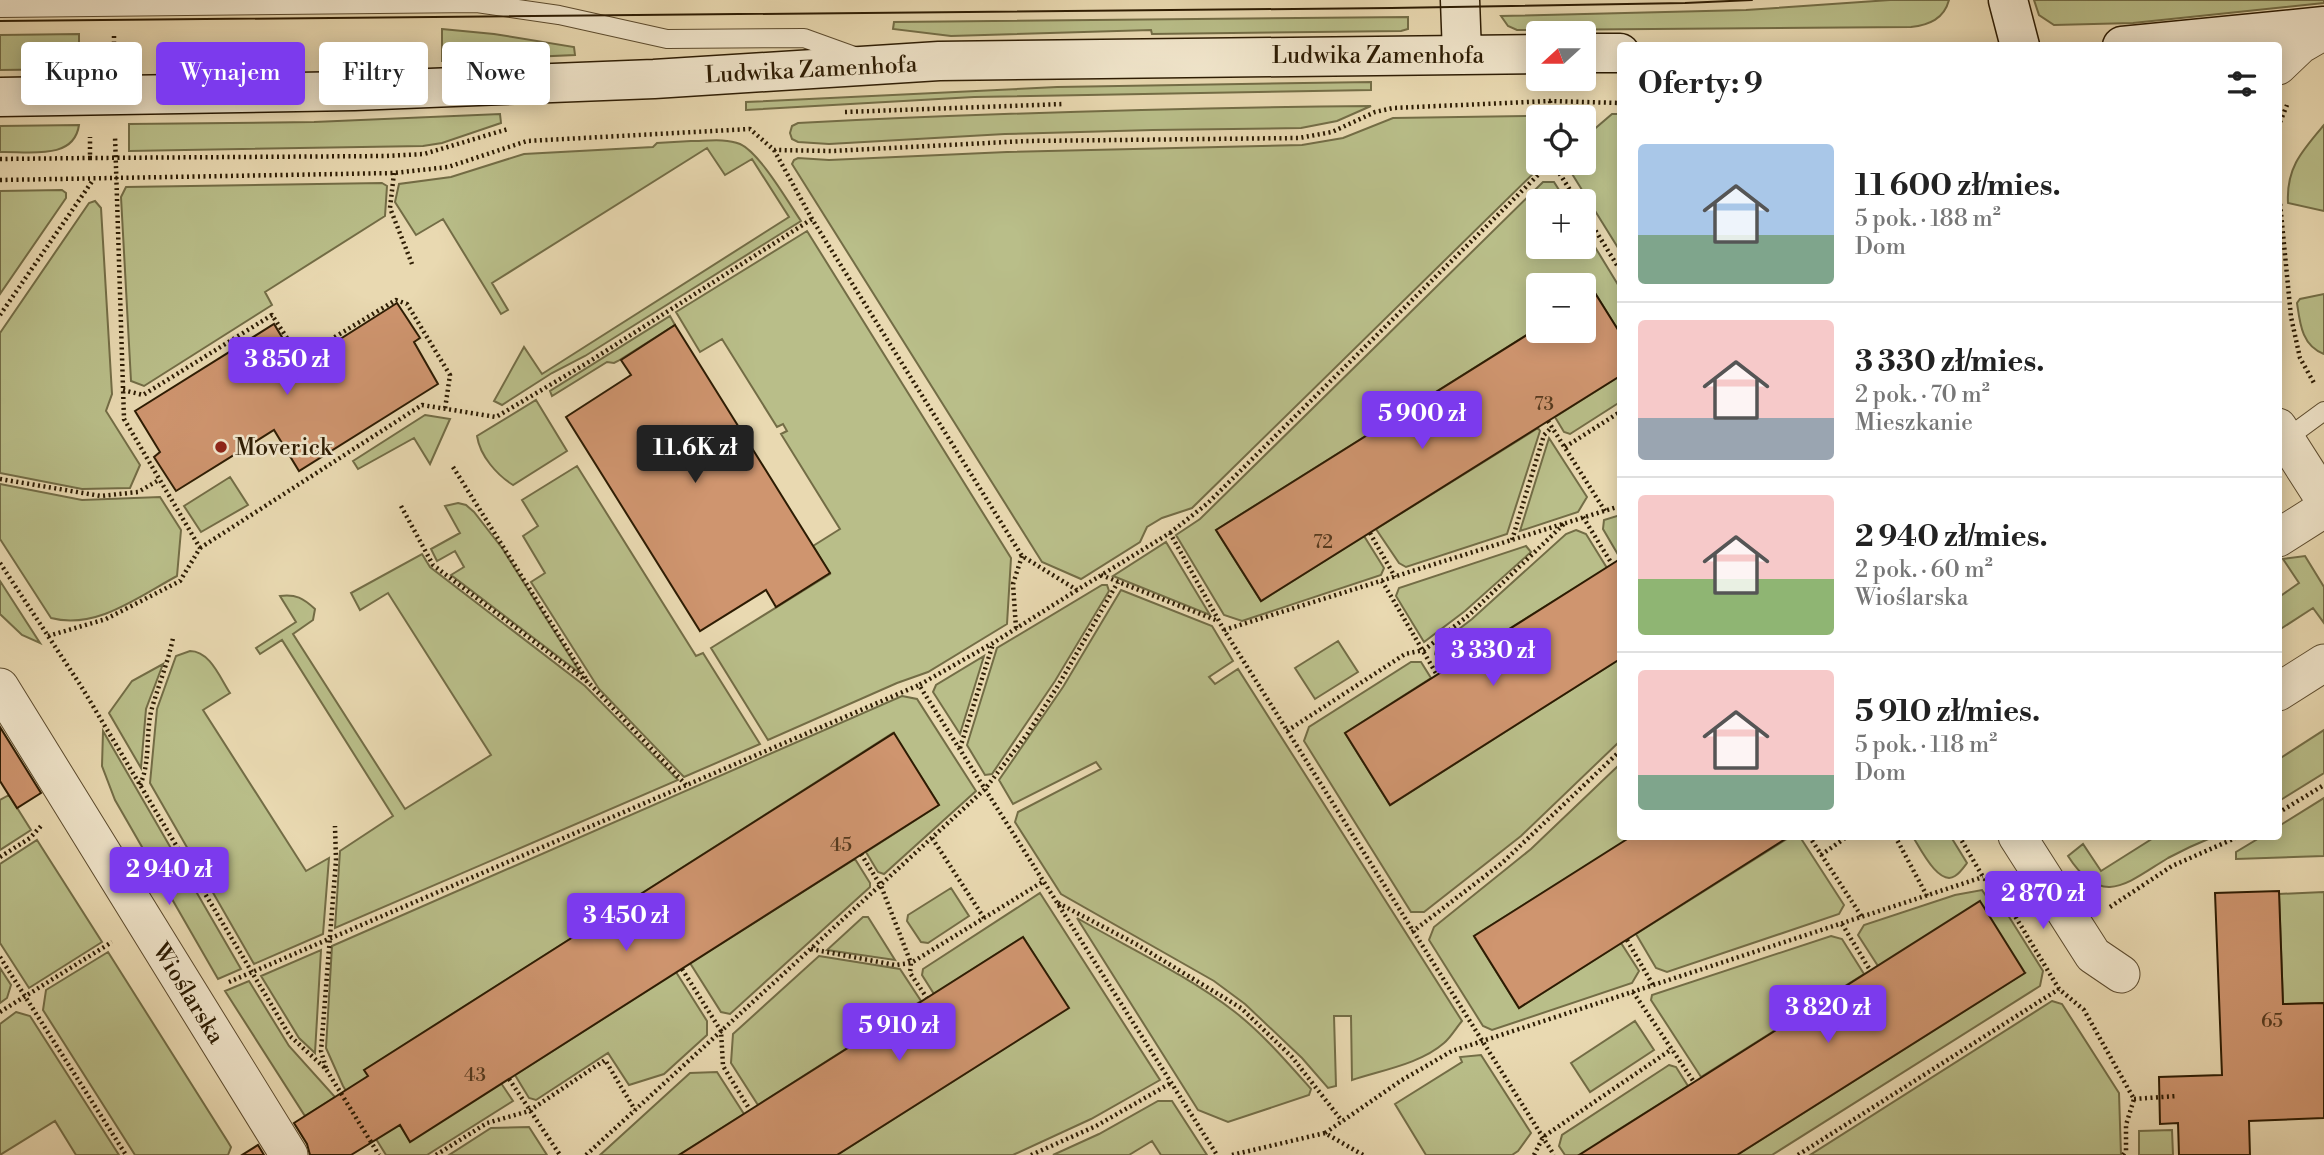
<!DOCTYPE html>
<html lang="pl">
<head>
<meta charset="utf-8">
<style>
	body { margin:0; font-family:"Libre Bodoni",serif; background:#f6f6f6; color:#222; height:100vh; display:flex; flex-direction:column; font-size:26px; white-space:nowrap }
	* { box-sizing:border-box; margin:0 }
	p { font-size:23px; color:#767676 }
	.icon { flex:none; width:38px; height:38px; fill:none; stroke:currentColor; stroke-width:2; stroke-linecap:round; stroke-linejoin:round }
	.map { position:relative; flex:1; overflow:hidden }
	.panel { position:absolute; left:1617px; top:42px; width:665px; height:798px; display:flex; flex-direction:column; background:#fff; border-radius:7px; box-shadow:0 4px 18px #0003 }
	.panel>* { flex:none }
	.banner { position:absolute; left:21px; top:42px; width:665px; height:63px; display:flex; gap:14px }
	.needle { width:46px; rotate:249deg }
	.fabs { position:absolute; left:1526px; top:21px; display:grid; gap:14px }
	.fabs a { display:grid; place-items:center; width:70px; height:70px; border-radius:7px; background:#fff; box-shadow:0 4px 18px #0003; font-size:35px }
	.price { position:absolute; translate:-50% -60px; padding:0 16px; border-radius:7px; background:#7c3aed; color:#fff; font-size:23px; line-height:46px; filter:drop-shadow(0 2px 4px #0008) }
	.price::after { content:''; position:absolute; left:50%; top:42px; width:21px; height:16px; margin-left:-10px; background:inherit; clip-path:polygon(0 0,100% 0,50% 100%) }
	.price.active { background:#222; color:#fff }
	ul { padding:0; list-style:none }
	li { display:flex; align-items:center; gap:21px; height:175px; padding:0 21px }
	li+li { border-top:2px solid #e0e0e0 }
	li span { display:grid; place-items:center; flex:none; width:196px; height:140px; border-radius:7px; color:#555 }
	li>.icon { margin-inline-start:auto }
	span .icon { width:84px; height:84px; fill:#fffc; stroke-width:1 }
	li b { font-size:30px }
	h2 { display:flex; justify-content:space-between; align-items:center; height:84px; padding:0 21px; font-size:30px }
	.tag { padding:0 24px; border-radius:7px; background:#fff; box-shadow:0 4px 18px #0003; font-size:24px; line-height:63px }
	.tag.active { background:#7c3aed; color:#fff }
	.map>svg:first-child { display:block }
	.green { fill:#b9be89; stroke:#736d46; stroke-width:2 }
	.building { fill:#cf956f; stroke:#2d1c03; stroke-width:2 }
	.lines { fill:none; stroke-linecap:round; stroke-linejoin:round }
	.service-casing { stroke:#5c4b2e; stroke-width:20 }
	.minor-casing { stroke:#5c4b2e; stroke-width:39 }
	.secondary-casing { stroke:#2d1c03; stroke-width:41 }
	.path { stroke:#2d1c03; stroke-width:4.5; stroke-dasharray:2 3.5; stroke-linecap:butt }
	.service { stroke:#f1e6cc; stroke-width:18 }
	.minor { stroke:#f1e6cc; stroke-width:37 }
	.secondary { stroke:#f1e6cc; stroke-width:38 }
	.tram { stroke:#2d1c03; stroke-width:2 }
	.poi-dot { fill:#8f2418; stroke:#f1e6cc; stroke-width:2.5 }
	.labels { text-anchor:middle; stroke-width:5; stroke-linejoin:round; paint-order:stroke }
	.number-label { font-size:19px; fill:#563a1e }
	.street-label { font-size:23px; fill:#2d1c03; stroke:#f1e6cc }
	.poi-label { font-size:23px; fill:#2d1c03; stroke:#f1e6cc; text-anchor:start }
</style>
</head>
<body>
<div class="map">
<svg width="2324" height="1155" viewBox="0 0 2324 1155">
	<rect width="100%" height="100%" fill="#e9d9b1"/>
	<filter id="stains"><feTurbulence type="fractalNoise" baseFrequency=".00286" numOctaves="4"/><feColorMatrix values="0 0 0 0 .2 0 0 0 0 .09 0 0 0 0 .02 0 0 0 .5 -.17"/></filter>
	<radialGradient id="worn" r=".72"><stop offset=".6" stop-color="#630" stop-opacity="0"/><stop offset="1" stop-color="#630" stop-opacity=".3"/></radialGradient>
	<path class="green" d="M 1890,0 L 1949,0 C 1944,19 1929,25 1911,27 L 1517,30 L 1508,26 L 1501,16 L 1746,10 Z
		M 2034,0 L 2324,0 L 2324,3 L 2133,23 L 2054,25 L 2039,15 Z
		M 1408,17 L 1408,29 L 1401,31 L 1152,34 L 1151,30 L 951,36 L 893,29 L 894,22 Z
		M 442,29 L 494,34 L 574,47 L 575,55 L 442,61 Z
		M 79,34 L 79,69 L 0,70 L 0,35 Z
		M 1371,82 L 1371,90 L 974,97 L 746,110 L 746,102 L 1057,87 Z
		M 1371,106 L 1337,121 L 1301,128 L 1153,130 L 1005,134 L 829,144 L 798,142 L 792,139 L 790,133 L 792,126 L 798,123 C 989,113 1180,108 1371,106 Z
		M 500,114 L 501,123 L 442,143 L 423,146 L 129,151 L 129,124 L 314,122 Z
		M 1612,114 L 1620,114 L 1620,251 L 1569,169 L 1569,163 L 1584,163 L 1584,138 Z
		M 1527,116 L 1528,131 L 1538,131 L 1538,163 L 1544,163 L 1192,508 L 1162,518 L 1147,527 L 1140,542 L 1081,579 L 1042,562 L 792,164 L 794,160 L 798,158 L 829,160 L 1007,152 L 1302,145 L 1343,138 L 1393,118 Z
		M 79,125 C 74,161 28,151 0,152 L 0,126 Z
		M 2324,125 L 2324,211 L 2288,203 C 2286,168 2302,151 2324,125 Z
		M 691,141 C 706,141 726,138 740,144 C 760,153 788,202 801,221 L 585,356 L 552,373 L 502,405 L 494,401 L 524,347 L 542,374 L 789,217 L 752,159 L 725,175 L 707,148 L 492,283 L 508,310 L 501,314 L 443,219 L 416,235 L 395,202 L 399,184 L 451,177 L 524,154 L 653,147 L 657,143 Z
		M 1543,182 L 1554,182 L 1566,201 L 1538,201 L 1538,247 L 1584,247 L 1584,229 L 1620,288 L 1620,333 L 1595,293 L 1584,300 L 1584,285 L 1538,285 L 1538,328 L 1216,530 L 1261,601 L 1364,536 L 1384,568 L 1381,575 L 1242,621 L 1224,615 L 1176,535 L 1200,519 Z
		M 382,183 L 387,186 L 385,216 L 265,292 L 272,305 L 144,386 L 131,381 L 121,197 L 126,187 Z
		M 62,190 L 66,193 L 66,198 L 0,294 L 0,191 Z
		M 95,201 L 101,208 L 112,394 L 106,411 L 140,465 L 130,488 L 82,489 L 0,473 L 0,333 L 89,203 Z
		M 807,231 L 1011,558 L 1007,624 L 928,672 L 897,683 L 768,740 L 711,648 L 830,574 L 813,546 L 840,529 L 781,434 L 787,431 L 783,424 L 777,427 L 722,339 L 700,352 L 676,312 Z
		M 2324,294 L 2324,354 C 2302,346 2300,324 2297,303 L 2300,299 Z
		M 670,316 L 675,325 L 618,361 L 614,363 L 607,362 L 552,396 L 550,391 Z
		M 1620,376 L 1620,402 L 1570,434 L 1564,432 L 1555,417 Z
		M 536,400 L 567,451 L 513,485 C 497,475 480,456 477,436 Z
		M 425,415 L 450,419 L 430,464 L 414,438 L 358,469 L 353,461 Z
		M 1538,428 L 1540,431 L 1507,534 L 1406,567 L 1399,563 L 1376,529 Z
		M 1549,438 L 1587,497 L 1578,512 L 1520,531 Z
		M 577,466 L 696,656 L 703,653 L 760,744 L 684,777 L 599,689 L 531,582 L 545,573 L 523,536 L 538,526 L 522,500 Z
		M 230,477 L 248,505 L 201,532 L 184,506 Z
		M 0,484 L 82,500 L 160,497 L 181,530 L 177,576 C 138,597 96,630 51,618 L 0,539 Z
		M 458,503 L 466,505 L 474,512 L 502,548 L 581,674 L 451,575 L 464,567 L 455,551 L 437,561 L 431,549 L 460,533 L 445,506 Z
		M 1620,515 L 1620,558 L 1603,529 L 1604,520 Z
		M 1576,530 L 1586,534 L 1607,568 L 1445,669 L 1435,654 L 1437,646 L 1472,619 L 1566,534 Z
		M 1166,542 L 1210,615 L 1113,576 Z
		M 1526,546 L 1531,552 L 1465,611 L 1424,642 L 1396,596 L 1399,588 Z
		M 422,554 L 430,567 L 585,686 L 678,780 L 335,928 L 340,851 L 393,816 L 282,640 L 260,654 L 256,648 L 296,622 L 280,596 C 296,594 303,598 315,609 L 313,620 L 293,634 L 405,809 L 491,755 L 388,593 L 360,610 L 351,593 Z
		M 2305,556 L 2324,587 L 2324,623 L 2313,608 L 2279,630 L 2279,597 L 2299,583 L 2283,559 Z
		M 0,581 L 40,643 L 22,635 L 0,614 Z
		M 1102,585 L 1107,585 L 1109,591 L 1055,681 L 992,774 L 985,775 L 967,745 L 997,648 Z
		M 1121,590 L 1212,626 L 1233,661 L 1209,677 L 1215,684 L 1238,669 L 1462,1021 C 1456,1028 1451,1037 1444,1043 C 1420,1064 1382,1070 1352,1080 L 1351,1016 L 1334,1016 L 1336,1086 L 1328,1088 L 1302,1058 L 1245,1004 L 1214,981 L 1061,894 L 1015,822 L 1018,812 L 1101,769 L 1096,762 L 1013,804 L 999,780 L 1063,687 Z
		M 1338,641 L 1358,672 L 1315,699 L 1295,668 Z
		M 190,651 C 210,651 220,678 230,693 L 203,710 L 306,871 L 329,858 L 323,934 L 254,964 L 150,783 L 157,709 L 176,656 Z
		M 984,656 L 960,734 L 933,692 L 936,685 Z
		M 1620,659 L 1620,741 L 1521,836 L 1424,912 L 1411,912 L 1304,741 L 1309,727 L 1411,662 L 1421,662 L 1431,678 L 1345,733 L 1390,805 Z
		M 163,664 L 146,709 L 141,768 L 109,713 L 132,681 Z
		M 902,696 L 917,699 L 976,791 L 884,874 L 878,872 L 866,852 L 939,805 L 893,733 L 365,1070 L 410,1141 L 501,1083 L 513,1101 L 427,1155 L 386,1155 L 343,1086 L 326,1048 L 332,946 Z
		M 2324,730 L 2324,773 L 2279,801 L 2279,759 Z
		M 103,731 L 241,969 L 218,979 L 115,800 L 102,766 Z
		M 1620,764 L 1620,836 L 1632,837 L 1474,936 L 1519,1008 L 1621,943 L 1639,971 L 1632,983 L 1492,1030 L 1483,1026 L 1429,940 L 1434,927 L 1531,849 Z
		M 9,795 L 31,830 L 0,850 L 0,800 Z
		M 2324,798 L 2324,856 L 2236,859 L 2236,852 L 2261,837 L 2278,836 L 2279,826 Z
		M 1790,837 L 1800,837 L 1844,905 L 1839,914 L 1667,972 L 1656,968 L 1636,934 Z
		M 1913,837 L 1951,837 L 1967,863 C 1964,867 1960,873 1955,876 C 1939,887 1920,848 1913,837 Z
		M 2155,837 L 2213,837 C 2198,843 2183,850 2168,858 C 2127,883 2102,909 2068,856 L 2083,844 L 2101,871 Z
		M 37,840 L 102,942 L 29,988 L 0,943 L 0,864 Z
		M 855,859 L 870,883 L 870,887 L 730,1014 L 721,1012 L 690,963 Z
		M 951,888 L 969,916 L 928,943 L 921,942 L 907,921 L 908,915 Z
		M 1982,890 L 1994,908 L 2006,912 L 2043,971 L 2040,986 L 1772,1155 L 1737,1155 L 2024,973 L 1878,966 L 1858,935 L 1864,925 L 1955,895 Z
		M 2324,892 L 2324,1003 L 2283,1004 L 2279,894 Z
		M 1040,893 L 1160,1080 L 1091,1119 L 1013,1155 L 837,1155 L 1068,1008 L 1023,937 L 934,994 L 922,975 L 923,969 Z
		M 863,917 L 868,917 L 895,960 L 827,950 Z
		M 1077,918 C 1129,948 1187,975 1235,1012 C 1263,1034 1287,1062 1311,1089 L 1309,1095 L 1228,1122 L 1198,1110 Z
		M 1831,936 L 1842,939 L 1864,974 L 1701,1077 L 1651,1000 L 1652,995 Z
		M 321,950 L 315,1053 L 299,1038 L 261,976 Z
		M 108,952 L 228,1142 L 231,1147 L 228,1155 L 135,1155 L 43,1010 L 46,990 Z
		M 819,956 L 900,969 L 921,1001 L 758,1105 L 731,1063 L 733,1034 Z
		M 0,968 L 11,985 L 7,998 L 0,1003 Z
		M 676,972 L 707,1021 L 707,1035 L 664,1074 L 629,1085 L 608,1053 L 536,1100 L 529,1098 L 515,1075 Z
		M 249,981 L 289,1046 L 335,1097 L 305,1116 L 225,991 Z
		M 2052,1001 L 2062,1004 L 2119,1093 L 2121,1155 L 1810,1155 Z
		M 16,1012 L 30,1016 L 119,1155 L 76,1155 L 55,1121 L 0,1155 L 0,1024 Z
		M 1635,1021 L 1654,1050 L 1590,1092 L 1571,1063 Z
		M 1481,1055 L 1531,1133 L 1518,1151 L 1512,1155 L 1426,1155 L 1395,1104 L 1462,1062 L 1460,1057 Z
		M 1669,1065 L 1676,1067 L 1688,1086 L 1602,1140 L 1611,1155 L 1565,1155 L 1559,1146 L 1562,1135 Z
		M 717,1072 L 744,1114 L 679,1155 L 600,1155 L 690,1073 Z
		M 1158,1101 L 1172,1101 L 1207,1155 L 1161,1155 L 1152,1141 L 1129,1155 L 1053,1155 L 1099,1134 Z
		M 529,1127 L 547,1155 L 449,1155 L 491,1128 Z
		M 2172,1130 L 2173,1155 L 2139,1155 L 2139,1131 Z"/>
	<path class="building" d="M 1595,293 L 1620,333 L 1620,376 L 1261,601 L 1216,530 L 1538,328 L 1538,331 L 1584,331 L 1584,300 Z
		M 397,303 L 420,338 L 414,342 L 438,384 L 299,471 L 274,430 L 176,491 L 154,457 L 160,452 L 135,411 L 274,324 L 299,365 Z
		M 675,325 L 830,573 L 776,607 L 766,590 L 700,631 L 566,417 L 631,375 L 621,360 Z
		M 1620,559 L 1620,659 L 1390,805 L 1345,733 Z
		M 0,727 L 41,793 L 17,808 L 0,781 Z
		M 894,733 L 939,805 L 410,1142 L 400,1125 L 351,1155 L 310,1155 L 307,1144 L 294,1123 L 368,1076 L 364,1070 Z
		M 1632,836 L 1790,836 L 1519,1008 L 1474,936 Z
		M 2279,891 L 2283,1004 L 2324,1003 L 2324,1118 L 2249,1121 L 2250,1155 L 2179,1155 L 2178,1123 L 2160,1124 L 2159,1077 L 2222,1075 L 2215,893 Z
		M 1980,901 L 2025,973 L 1737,1155 L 1579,1155 Z
		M 1023,937 L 1069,1008 L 837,1155 L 679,1155 Z
		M 258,1145 L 264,1155 L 242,1155 Z"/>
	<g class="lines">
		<g class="service-casing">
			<path id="service" d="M 0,8 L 477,3 L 559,15 L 667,39 L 804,38 L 854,56
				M 2286,439 L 2324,411"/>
		</g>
		<g class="minor-casing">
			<path id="minor" d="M 2278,66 L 2300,45 L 2324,31
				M 2278,427 L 2324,499
				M 2278,538 L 2324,509
				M 0,687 L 289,1155
				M 2278,692 L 2324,663
				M 2017,836 L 2093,955 L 2121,974"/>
		</g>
		<g class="secondary-casing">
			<path id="secondary" d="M 1460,0 L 1462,54
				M 2008,0 L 2020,46
				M 2122,46 L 2324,26
				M 1584,53 L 1620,53
				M 0,97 L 354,91 L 654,79 L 939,61 L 1538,54"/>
		</g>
		<path class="path" d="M 114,36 L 114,55
			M 1550,101 L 1552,117
			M 845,112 L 1064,104
			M 2278,127 L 2287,105
			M 774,150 L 812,219 L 1022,556 L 1077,590 L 1170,533 L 1224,630 L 1554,1155
			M 90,158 L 386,156 L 424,154 L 508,129
			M 0,159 L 90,158 L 90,137
			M 1557,163 L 1558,171 L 1577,201
			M 394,173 L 390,208 L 412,264
			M 0,180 L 394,173 L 448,167 L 527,141 L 750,129 L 774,150 L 832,151 L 1026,141 L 1299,138 L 1332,132 L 1375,112 L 1393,108 L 1550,101 L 1620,103
			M 2278,182 L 2291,317 L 2300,358 L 2314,383
			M 1584,212 L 1620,270
			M 0,315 L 93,180
			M 123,390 L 143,395 L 272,315 L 300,358 L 396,300 L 407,304 L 450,375 L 445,409
			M 1548,421 L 1605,511
			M 1565,447 L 1620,412
			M 453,467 L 588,682
			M 0,479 L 101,496 L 138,492 L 159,480
			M 401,506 L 433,565 L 589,683 L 686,785
			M 1583,517 L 1612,564
			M 1170,533 L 1208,503 L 1550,163
			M 1370,533 L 1395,577
			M 1512,540 L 1544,435 L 1552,427
			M 200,548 L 422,405 L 496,417 L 587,363 L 812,219
			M 0,563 L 81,686 L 290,1036 L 326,1069 L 379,1155
			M 1101,575 L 1218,621
			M 1382,581 L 1437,675
			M 1077,590 L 993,643 L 919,685 L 1217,1155
			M 1016,628 L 1013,584 L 1022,556
			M 1224,630 L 1620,506
			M 48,636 L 106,619 L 180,581 L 200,548 L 124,419 L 115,136
			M 1287,731 L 1405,654 L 1424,650 L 1469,615 L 1565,523
			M 960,748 L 993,644
			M 140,785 C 151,761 145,733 152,708 C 159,684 168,662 173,638
			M 2278,813 L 2324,785
			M 1809,836 L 1862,917
			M 1895,836 L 1927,896
			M 1959,836 L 1983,877 L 2012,911 L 2059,989 L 2084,1010 L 2134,1099 L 2126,1125 L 2126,1151 L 2123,1155
			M 932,838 L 984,918
			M 861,854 L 881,886 L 911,963 L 910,973 L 927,998
			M 1821,855 L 1848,836
			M 0,857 L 30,838 L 41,826
			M 1058,903 L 1136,944 L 1241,1008 L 1292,1057 L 1342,1121
			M 2110,907 L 2172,866 L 2240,836
			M 1842,924 L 1870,970
			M 1412,932 L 1502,863 L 1620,751
			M 1627,940 L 1653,985
			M 811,949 L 895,965 L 911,963 L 1044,881
			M 0,957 L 126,1155
			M 682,969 L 721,1031 L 723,1066 L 750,1110
			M 229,982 L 919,685
			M 1633,992 L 1694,1082
			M 0,1012 L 112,942
			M 326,1068 L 321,1051 L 336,860 L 335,826
			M 509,1079 L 560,1155
			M 2134,1099 L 2177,1096
			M 1325,1133 L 1402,1080 L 1452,1051 L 1983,877
			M 436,1155 L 487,1123 L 529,1111 L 605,1060 L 635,1110
			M 586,1155 L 985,789 L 1028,733 L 1059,684 L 1118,582
			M 1031,1155 L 1096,1126 L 1171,1083
			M 1232,1155 L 1325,1133 L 1363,1155
			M 1534,1155 L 1543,1137 L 1672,1049
			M 1798,1155 L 2059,989"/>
		<use href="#service" class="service"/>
		<use href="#minor" class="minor"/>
		<use href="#secondary" class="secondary"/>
		<path class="tram" d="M 0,21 L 1391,8 L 1685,3 L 1752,0"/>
	</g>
	<circle class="poi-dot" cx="221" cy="447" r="7"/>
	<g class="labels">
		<g class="number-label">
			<text x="1544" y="410">73</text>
			<text x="1323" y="548">72</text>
			<text x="841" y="851">45</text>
			<text x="2272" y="1027">65</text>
			<text x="475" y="1081">43</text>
		</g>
		<g class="street-label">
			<text x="1378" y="63">Ludwika Zamenhofa</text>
			<text transform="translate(811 69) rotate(-3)" y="8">Ludwika Zamenhofa</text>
			<text transform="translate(189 993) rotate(58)" y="8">Wioślarska</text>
		</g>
		<g class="poi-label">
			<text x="235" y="455">Moverick</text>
		</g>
	</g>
	<rect width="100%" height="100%" filter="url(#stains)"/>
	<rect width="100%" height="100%" fill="url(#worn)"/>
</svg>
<div class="fabs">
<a><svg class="needle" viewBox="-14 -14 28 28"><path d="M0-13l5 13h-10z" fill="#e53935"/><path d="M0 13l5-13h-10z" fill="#767676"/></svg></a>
<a><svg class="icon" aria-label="locate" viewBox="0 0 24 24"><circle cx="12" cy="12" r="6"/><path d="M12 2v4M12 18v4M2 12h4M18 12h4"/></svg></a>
<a>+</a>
<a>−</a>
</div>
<b class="price" style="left:287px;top:397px">3 850 zł</b>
<b class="price" style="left:1422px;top:451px">5 900 zł</b>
<b class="price active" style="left:695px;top:485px">11.6K zł</b>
<b class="price" style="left:1493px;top:688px">3 330 zł</b>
<b class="price" style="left:169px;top:907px">2 940 zł</b>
<b class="price" style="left:2043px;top:931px">2 870 zł</b>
<b class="price" style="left:626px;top:953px">3 450 zł</b>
<b class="price" style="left:1828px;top:1045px">3 820 zł</b>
<b class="price" style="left:899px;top:1063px">5 910 zł</b>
<div class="banner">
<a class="tag">Kupno</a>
<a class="tag active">Wynajem</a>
<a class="tag">Filtry</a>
<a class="tag">Nowe</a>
</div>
<section class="panel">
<h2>Oferty: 9<svg class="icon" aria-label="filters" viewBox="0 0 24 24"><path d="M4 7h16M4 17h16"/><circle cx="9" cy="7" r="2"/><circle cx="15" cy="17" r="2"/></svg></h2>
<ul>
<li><span style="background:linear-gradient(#a9c7e8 65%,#7fa58c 0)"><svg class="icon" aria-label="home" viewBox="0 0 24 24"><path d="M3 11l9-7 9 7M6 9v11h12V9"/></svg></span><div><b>11 600 zł/mies.</b><p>5 pok. · 188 m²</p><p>Dom</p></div></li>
<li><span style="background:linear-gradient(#f6c9c9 70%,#9aa5b1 0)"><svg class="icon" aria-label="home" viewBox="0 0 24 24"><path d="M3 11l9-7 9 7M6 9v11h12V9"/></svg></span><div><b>3 330 zł/mies.</b><p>2 pok. · 70 m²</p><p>Mieszkanie</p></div></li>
<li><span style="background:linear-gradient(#f6c9c9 60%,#8fb573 0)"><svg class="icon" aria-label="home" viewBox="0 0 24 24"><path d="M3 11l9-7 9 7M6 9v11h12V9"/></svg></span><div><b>2 940 zł/mies.</b><p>2 pok. · 60 m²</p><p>Wioślarska</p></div></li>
<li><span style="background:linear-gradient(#f6c9c9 75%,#7fa58c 0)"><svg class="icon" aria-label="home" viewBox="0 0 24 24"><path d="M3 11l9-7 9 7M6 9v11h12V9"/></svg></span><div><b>5 910 zł/mies.</b><p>5 pok. · 118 m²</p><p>Dom</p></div></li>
</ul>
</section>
</div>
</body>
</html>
